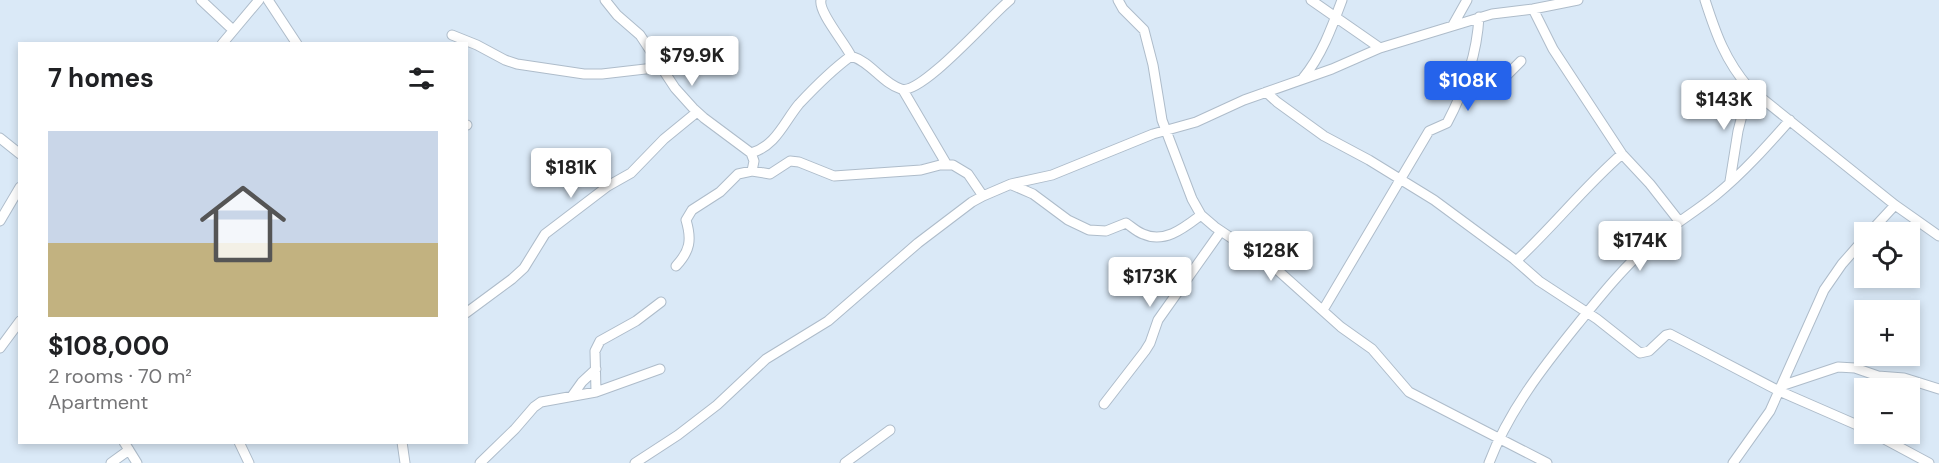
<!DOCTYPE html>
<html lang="en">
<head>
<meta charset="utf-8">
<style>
	body { margin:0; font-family:"DM Sans",sans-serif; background:#f6f6f6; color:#202124; height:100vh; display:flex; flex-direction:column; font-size:22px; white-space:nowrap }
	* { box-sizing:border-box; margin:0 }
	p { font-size:20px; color:#757577 }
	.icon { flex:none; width:33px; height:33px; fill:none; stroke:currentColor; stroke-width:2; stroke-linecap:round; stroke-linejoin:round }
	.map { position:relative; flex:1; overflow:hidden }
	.sheet { position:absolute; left:18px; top:42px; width:450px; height:402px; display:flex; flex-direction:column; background:#fff; border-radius:0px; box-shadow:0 3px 9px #0003 }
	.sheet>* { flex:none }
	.buttons { position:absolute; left:1854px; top:222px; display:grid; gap:12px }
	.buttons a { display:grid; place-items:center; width:66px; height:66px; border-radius:0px; background:#fff; box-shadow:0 3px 9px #0003; font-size:30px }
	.price { position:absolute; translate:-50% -51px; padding:0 14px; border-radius:6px; background:#fff; color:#222; font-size:20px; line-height:39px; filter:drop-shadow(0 2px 3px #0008) }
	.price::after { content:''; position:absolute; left:50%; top:36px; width:18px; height:14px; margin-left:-9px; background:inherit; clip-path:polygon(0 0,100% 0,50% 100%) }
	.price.selected { background:#2563eb; color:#fff }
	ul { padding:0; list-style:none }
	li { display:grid; align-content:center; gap:12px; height:318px; padding:0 30px }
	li+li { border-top:2px solid #e0e0e0 }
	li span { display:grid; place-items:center; height:186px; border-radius:0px; color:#555 }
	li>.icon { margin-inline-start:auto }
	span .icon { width:108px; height:108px; fill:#fffc; stroke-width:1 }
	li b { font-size:26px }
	h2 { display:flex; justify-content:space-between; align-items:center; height:72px; padding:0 30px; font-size:26px }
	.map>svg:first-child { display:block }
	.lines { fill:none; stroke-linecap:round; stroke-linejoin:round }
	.minor-casing { stroke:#aebcca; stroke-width:11 }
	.minor { stroke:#fff; stroke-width:9 }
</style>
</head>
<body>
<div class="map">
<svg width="1939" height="463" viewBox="0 0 1939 463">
	<rect width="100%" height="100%" fill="#dae9f7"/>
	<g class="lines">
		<g class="minor-casing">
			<path id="minor" d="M 201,0 L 233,30
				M 268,0 L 297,44
				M 605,0 L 617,15 L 640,35 L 675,88 L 693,108 L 704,118 L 751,153 L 754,161 L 752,171
				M 821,0 C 818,12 845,43 851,56
				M 1118,0 L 1123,9 L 1144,30 L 1153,65 L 1162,120 L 1192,199 L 1201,215 L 1215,227 L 1273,266 L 1341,327 L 1372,349 L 1409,392 L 1547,463
				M 1311,0 L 1380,48
				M 1705,0 C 1716,34 1725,60 1749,88 L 1895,205 L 1939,236
				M 1533,9 L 1553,49 L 1622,154 L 1650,184 L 1679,221
				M 1453,25 L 1467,0
				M 452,35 L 477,45 L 505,60 L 517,64 L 584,74 L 602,74 L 654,68 L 664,70
				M 222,44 L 259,0
				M 1303,78 C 1322,55 1332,27 1342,0
				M 1463,83 L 1500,82 L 1521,61
				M 903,90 L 947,165
				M 1266,92 L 1277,102 L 1324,136 L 1369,160 L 1434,200 L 1514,259 L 1539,281 L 1597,319 L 1640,353 L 1649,351 L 1666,335 L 1670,334 L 1779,391 L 1864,428
				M 466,125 L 467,125
				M 0,138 L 20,154
				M 751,153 C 776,146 784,122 799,104 C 814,88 833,69 851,56 C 871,62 882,83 901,89 C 921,96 992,14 1010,0
				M 1730,181 L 1738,131 L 1749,88
				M 1012,185 L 1033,194 L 1068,220 L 1089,230 L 1106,231 L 1126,223 C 1132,227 1137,232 1143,234 C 1165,244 1185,227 1201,215
				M 0,221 L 20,187
				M 1870,232 L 1895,205
				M 1516,261 C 1553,227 1584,187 1622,154
				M 676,266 C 690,251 692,240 686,220 L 692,210 L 720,192 L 738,174 L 752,171 L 770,174 L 790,161 L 799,162 L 834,176 L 921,170 L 940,165 L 953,165 L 968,174 L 983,196
				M 1323,310 L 1429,131 L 1447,123 C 1464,91 1477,53 1479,17
				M 466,313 L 512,279 L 524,268 L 545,234 L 608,186 L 631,173 L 664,139 L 697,112
				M 0,348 L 20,321
				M 1781,386 L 1838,367 L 1855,368 L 1878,376 L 1904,378 L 1939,389
				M 596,392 L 595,351 L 600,341 L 636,321 L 661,302
				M 572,396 L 582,382 L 596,369
				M 1104,404 L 1145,351 L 1150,343 L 1158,320 L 1221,231
				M 1875,434 L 1929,463
				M 124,442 L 137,463
				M 239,442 L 249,463
				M 402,442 L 405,463
				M 111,463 L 129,450
				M 480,463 L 515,429 L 534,407 L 541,402 L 596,392 L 660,369
				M 635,463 L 678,435 L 717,405 L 766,359 L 828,321 L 918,243 L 972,202 L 983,196 L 1011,184 L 1052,175 L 1153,134 L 1196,122 L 1244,100 L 1332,69 L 1380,48 L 1492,14 L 1533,9 L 1578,0
				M 845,463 L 890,430
				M 1489,463 C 1508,412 1543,367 1577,325 C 1599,298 1621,270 1647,247 C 1669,227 1694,213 1716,195 C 1743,173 1767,146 1790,120
				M 1733,463 L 1770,411 L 1824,290 L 1842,264 L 1864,239"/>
		</g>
		<use href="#minor" class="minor"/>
	</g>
</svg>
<div class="buttons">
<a><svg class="icon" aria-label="locate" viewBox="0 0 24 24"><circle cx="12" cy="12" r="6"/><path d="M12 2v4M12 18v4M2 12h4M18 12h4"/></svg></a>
<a>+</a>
<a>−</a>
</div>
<b class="price" style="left:692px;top:87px">$79.9K</b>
<b class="price selected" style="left:1468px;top:112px">$108K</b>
<b class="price" style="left:1724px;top:131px">$143K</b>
<b class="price" style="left:571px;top:199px">$181K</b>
<b class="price" style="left:1640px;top:272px">$174K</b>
<b class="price" style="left:1271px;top:282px">$128K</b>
<b class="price" style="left:1150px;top:308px">$173K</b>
<section class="sheet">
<h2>7 homes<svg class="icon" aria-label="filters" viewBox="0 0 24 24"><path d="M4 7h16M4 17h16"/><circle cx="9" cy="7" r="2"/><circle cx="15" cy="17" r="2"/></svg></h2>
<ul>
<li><span style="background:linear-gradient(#c9d6e8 60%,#c2b280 0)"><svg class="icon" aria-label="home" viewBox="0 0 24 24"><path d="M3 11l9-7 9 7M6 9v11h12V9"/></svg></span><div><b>$108,000</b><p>2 rooms · 70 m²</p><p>Apartment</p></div></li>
</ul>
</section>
</div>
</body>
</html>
